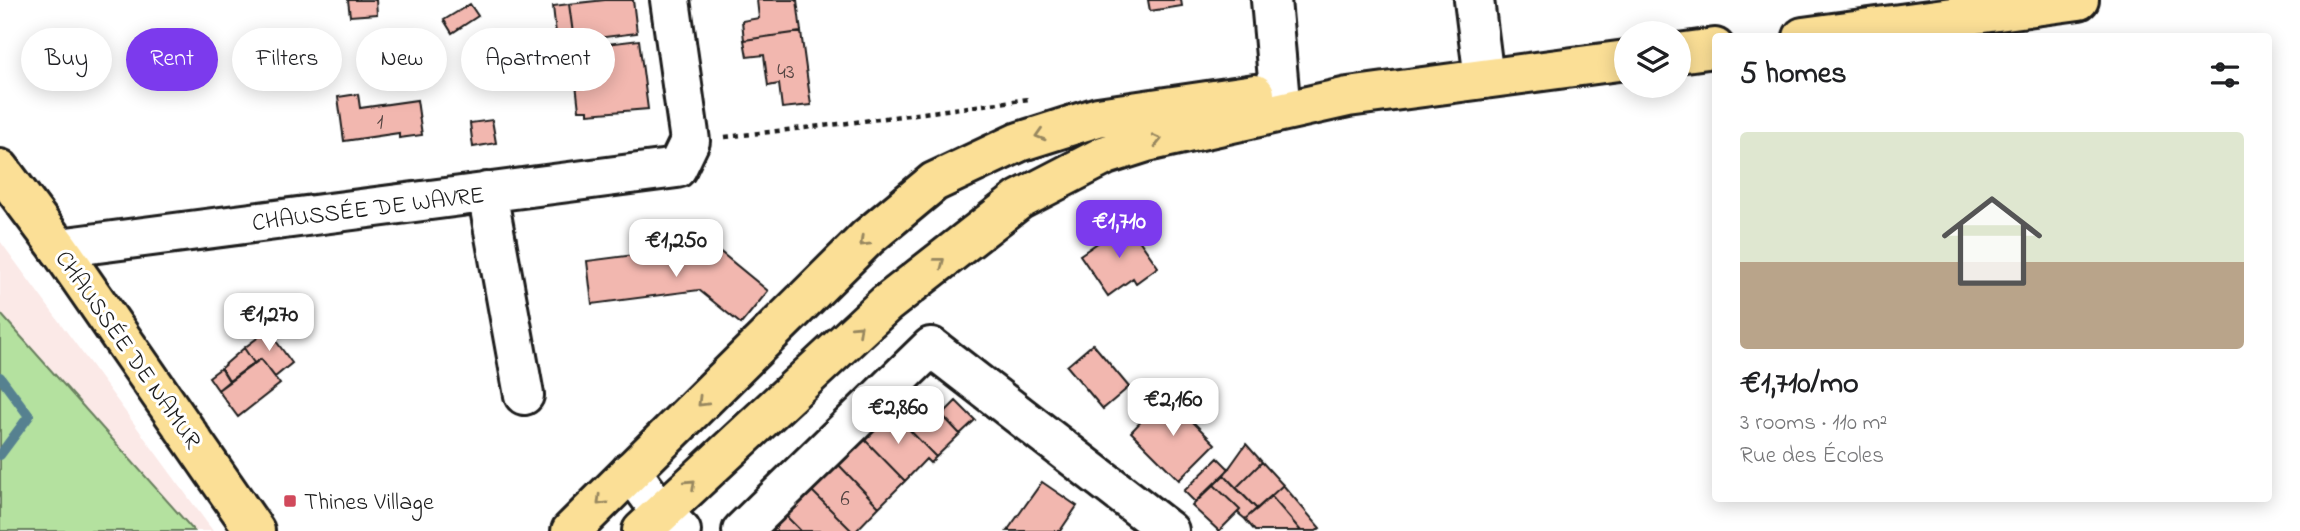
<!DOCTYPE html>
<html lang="en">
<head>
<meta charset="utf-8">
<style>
	body { margin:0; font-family:"Indie Flower",sans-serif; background:#f6f6f6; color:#202124; height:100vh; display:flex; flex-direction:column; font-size:26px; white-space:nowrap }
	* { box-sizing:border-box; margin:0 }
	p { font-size:23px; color:#757577 }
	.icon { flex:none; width:38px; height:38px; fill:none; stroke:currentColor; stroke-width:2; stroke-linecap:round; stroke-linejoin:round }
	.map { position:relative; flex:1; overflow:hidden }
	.panel { position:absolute; left:1712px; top:33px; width:560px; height:469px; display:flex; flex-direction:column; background:#fff; border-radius:7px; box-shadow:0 4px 18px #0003 }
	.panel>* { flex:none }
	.banner { position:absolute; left:21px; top:28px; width:665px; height:63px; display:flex; gap:14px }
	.controls { position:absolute; left:1614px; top:21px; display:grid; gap:14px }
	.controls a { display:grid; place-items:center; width:77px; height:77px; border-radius:50%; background:#fff; box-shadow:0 4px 18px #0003; font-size:35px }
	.price { position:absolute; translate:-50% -60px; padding:0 16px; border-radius:14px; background:#fff; color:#222; font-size:23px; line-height:46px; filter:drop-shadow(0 2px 4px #0008) }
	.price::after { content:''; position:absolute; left:50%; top:42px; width:21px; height:16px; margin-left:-10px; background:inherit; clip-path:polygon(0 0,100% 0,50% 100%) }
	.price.current { background:#7c3aed; color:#fff }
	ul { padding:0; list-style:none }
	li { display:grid; align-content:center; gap:14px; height:371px; padding:0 28px }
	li+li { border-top:2px solid #e0e0e0 }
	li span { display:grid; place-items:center; height:217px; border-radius:7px; color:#555 }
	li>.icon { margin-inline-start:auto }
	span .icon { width:126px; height:126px; fill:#fffc; stroke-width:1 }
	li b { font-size:30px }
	h2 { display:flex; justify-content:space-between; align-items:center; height:84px; padding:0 28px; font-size:30px }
	.pill { padding:0 24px; border-radius:32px; background:#fff; box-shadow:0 4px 18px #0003; font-size:24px; line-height:63px }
	.pill.current { background:#7c3aed; color:#fff }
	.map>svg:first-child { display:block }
	.built { fill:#fbe9e7 }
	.green { fill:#b4e19f; stroke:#687e5e; stroke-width:2 }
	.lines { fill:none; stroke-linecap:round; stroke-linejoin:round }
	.stream { stroke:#568190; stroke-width:10 }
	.building { fill:#f2b7af; stroke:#1c1c1c; stroke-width:2 }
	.minor-casing { stroke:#1c1c1c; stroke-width:44 }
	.major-casing { stroke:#1c1c1c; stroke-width:44 }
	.path { stroke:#1c1c1c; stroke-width:4.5; stroke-dasharray:5 5; stroke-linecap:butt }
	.minor { stroke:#fff; stroke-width:38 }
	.major { stroke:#fbdf96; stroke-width:38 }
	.oneway { stroke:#97875f }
	.poi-dot { fill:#d1495b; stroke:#fff; stroke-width:2.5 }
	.labels { text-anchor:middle; stroke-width:6; stroke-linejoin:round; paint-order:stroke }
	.number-label { font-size:21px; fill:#524341 }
	.street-label { font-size:24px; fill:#1c1c1c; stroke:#fff }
	.poi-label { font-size:24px; fill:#1c1c1c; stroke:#fff; text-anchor:start }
</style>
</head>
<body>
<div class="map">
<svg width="2300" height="531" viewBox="0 0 2300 531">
	<rect width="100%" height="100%" fill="#fff"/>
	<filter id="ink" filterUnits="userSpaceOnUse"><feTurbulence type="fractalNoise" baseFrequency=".0143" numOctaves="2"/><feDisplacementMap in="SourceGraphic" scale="14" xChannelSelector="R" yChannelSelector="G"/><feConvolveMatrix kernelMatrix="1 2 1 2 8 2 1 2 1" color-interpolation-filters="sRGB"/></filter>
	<g filter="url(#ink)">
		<path class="built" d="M 0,241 L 213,531 L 0,531 Z"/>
		<path class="green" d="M 0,313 L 194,531 L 0,531 Z"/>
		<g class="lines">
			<path class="stream" d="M 0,377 L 29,416 L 0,455"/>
		</g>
		<path class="building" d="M 348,0 L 376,0 L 377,14 L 350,16 Z
			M 605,0 L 633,0 L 637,33 L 574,41 L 569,4 Z
			M 757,0 L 797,0 L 801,32 L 744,40 L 742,21 L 759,18 Z
			M 1148,0 L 1181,0 L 1182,6 L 1150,11 Z
			M 470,4 L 478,16 L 452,33 L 444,20 Z
			M 569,4 L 574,41 L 557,43 L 553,6 Z
			M 801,32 L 811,105 L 782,108 L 779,84 L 768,86 L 764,55 L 747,57 L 744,40 Z
			M 639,40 L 648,109 L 588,114 L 588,110 L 579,110 L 574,66 L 608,62 L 606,44 Z
			M 606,44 L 608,62 L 585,65 L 583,48 Z
			M 358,94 L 360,108 L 417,100 L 422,135 L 399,138 L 399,133 L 344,141 L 338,97 Z
			M 492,120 L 496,143 L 473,147 L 470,123 Z
			M 1127,223 L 1158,267 L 1136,283 L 1133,278 L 1108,296 L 1080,255 Z
			M 712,245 L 768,291 L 741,324 L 699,290 L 592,304 L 587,261 Z
			M 268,330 L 292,363 L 275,377 L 261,359 L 254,363 L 244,348 Z
			M 1093,344 L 1129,387 L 1103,409 L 1067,366 Z
			M 244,348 L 254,363 L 229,381 L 221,368 Z
			M 261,359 L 280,384 L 238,417 L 218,390 Z
			M 221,368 L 229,381 L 218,390 L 209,377 Z
			M 919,390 L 960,434 L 936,457 L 894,414 Z
			M 1166,395 L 1215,444 L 1179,480 L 1131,432 Z
			M 956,401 L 975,420 L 960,434 L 942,415 Z
			M 890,410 L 936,457 L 930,463 L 926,459 L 905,481 L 862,437 Z
			M 864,439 L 905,481 L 879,507 L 838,464 Z
			M 1246,444 L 1262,462 L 1236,488 L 1224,475 Z
			M 1218,458 L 1229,469 L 1195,502 L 1184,491 Z
			M 1262,462 L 1283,485 L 1257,509 L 1236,488 Z
			M 838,464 L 879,507 L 856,531 L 852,531 L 811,490 Z
			M 1224,475 L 1257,509 L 1245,519 L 1238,513 L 1240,510 L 1214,485 Z
			M 1042,482 L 1077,506 L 1060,531 L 1007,531 Z
			M 1214,485 L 1240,510 L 1219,531 L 1192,506 Z
			M 1283,485 L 1320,528 L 1316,531 L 1301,531 L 1271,496 Z
			M 811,490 L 852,531 L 801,531 L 785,515 Z
			M 1271,496 L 1301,531 L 1255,531 L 1245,519 Z
			M 785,515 L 801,531 L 770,531 Z"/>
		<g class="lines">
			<g class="minor-casing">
				<path id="minor" d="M 1271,0 L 1279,90
					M 1474,0 L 1484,79
					M 487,192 L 524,395
					M 59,248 L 677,168 L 690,141 L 670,0
					M 631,471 L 661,512 L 681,531
					M 742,531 L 931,347 L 1169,531"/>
			</g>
			<g class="major-casing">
				<path id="major" d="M 1803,37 L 2079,0
					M 1678,53 L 1715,48
					M 0,169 L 59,248 L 255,531
					M 571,531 L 868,237 L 934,182 L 1019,142 L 1098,117 L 1255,94
					M 642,531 L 886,304 L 1019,200 L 1106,155 L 1147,142 L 1348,97 L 1626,60"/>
			</g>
			<path class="path" d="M 725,137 L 848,123 L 1029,99"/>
			<use href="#minor" class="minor"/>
			<use href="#major" class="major"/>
		</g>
		<defs><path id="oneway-chevron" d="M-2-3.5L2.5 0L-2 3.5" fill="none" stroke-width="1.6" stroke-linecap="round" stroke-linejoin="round" transform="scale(1.75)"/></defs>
		<g class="oneway">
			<use href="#oneway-chevron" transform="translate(1040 135) rotate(163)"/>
			<use href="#oneway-chevron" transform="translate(1157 140) rotate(-13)"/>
			<use href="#oneway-chevron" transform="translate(864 242) rotate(136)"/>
			<use href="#oneway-chevron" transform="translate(940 262) rotate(-38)"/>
			<use href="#oneway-chevron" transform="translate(858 329) rotate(-43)"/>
			<use href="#oneway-chevron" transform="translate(702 402) rotate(135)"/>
			<use href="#oneway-chevron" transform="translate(691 484) rotate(-43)"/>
			<use href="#oneway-chevron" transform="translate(601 501) rotate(135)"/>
		</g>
	</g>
	<rect class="poi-dot" x="283" y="494" width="14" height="14" rx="3.5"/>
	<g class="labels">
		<g class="number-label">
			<text x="786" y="78">43</text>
			<text x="380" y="128">1</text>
			<text x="845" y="505">6</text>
		</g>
		<g class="street-label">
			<text transform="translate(368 208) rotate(-7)" y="8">CHAUSSÉE DE WAVRE</text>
			<text transform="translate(129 349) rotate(55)" y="8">CHAUSSÉE DE NAMUR</text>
		</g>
		<g class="poi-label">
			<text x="304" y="509">Thines Village</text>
		</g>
	</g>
</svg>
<div class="controls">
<a><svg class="icon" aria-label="layers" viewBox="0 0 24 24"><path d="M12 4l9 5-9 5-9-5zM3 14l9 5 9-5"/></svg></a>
</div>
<b class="price current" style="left:1119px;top:260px">€1,710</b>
<b class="price" style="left:676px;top:279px">€1,250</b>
<b class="price" style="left:269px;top:353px">€1,270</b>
<b class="price" style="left:1173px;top:438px">€2,160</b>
<b class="price" style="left:898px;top:446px">€2,860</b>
<div class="banner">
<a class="pill">Buy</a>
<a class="pill current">Rent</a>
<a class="pill">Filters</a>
<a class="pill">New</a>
<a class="pill">Apartment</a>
</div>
<section class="panel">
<h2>5 homes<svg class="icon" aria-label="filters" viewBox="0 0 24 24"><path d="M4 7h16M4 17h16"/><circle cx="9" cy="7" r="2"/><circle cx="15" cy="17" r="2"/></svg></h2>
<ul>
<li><span style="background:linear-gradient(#dfe7d0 60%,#b9a48a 0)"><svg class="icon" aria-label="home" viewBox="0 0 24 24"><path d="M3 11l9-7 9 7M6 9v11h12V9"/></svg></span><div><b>€1,710/mo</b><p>3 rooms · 110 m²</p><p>Rue des Écoles</p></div></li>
</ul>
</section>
</div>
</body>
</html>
